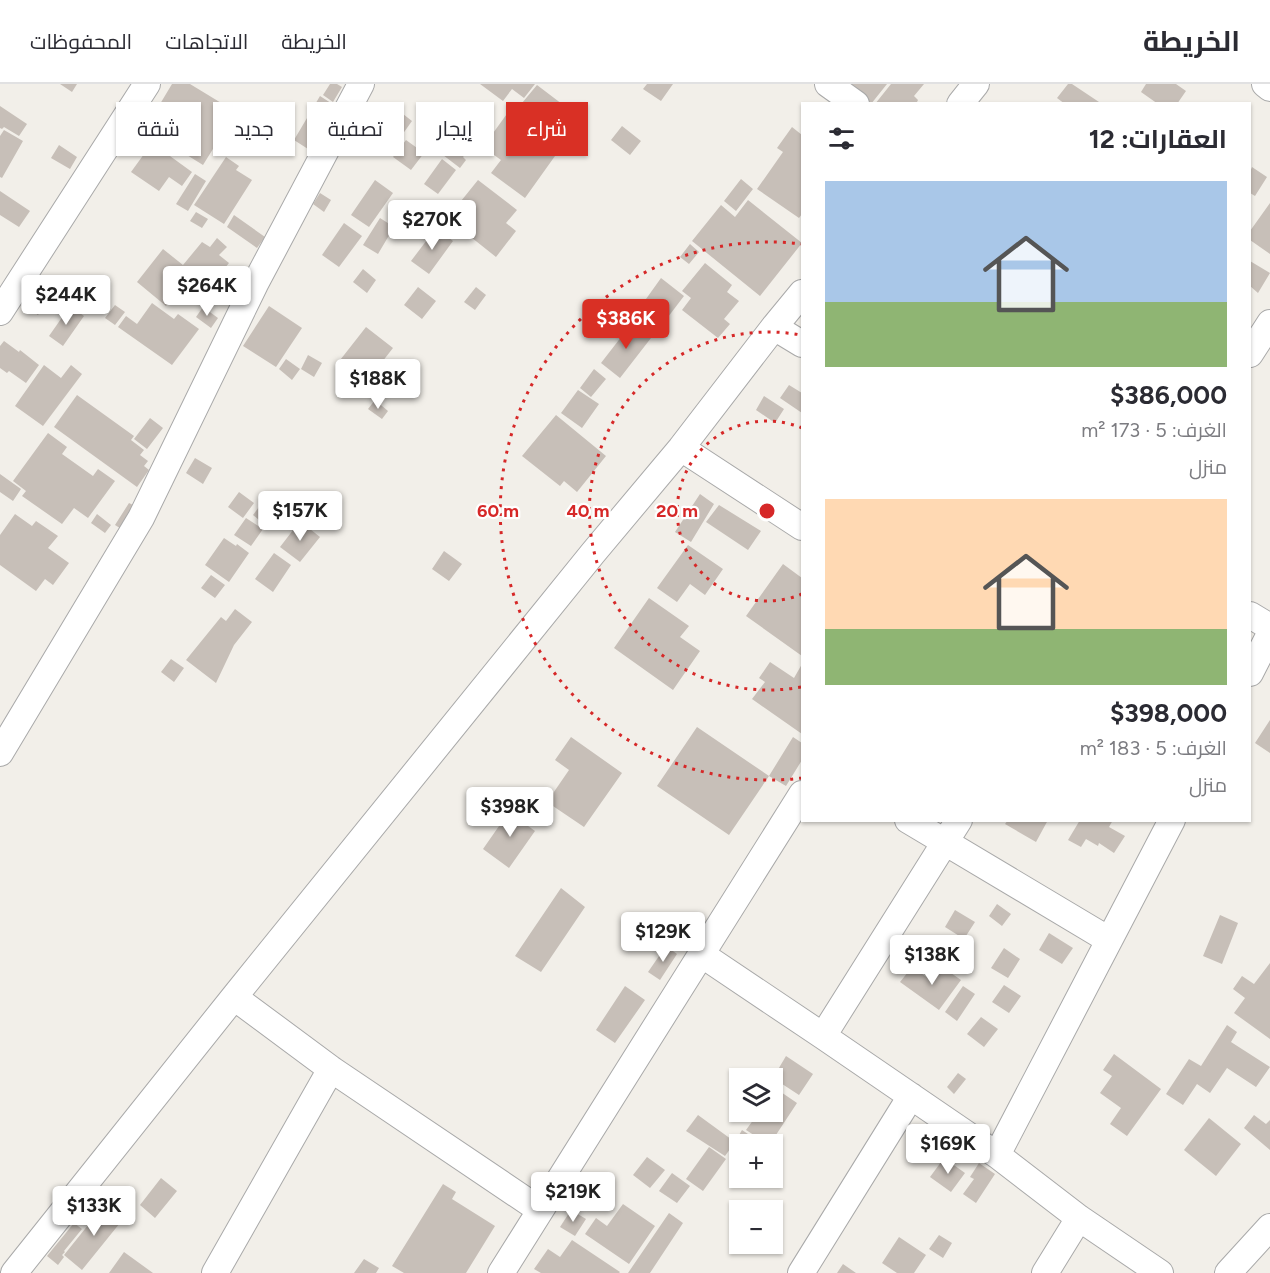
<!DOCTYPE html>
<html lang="ar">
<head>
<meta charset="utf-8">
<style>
	body { margin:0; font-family:Figtree,Cairo,sans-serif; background:#f7f7f7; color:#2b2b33; direction:rtl; height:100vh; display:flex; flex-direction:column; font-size:22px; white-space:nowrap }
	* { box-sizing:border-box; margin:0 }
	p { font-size:20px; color:#7c7c81 }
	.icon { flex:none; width:33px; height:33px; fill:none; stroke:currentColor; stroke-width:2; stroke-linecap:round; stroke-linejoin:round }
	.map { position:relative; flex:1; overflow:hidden; direction:ltr }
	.sheet { position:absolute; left:801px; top:18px; width:450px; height:720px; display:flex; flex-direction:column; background:#fff; border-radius:0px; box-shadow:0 2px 4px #0004; direction:rtl }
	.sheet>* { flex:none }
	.banner { position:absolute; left:18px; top:18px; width:570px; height:54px; direction:rtl; display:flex; gap:12px }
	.controls { position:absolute; left:729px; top:984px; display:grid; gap:12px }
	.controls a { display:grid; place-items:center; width:54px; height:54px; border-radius:0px; background:#fff; box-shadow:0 2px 4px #0004; font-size:30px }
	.price { position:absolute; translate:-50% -51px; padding:0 14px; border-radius:6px; background:#fff; color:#222; font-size:20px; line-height:39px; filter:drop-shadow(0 2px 3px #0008) }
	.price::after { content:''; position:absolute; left:50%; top:36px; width:18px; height:14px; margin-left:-9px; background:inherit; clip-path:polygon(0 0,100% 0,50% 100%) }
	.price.current { background:#d93025; color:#fff }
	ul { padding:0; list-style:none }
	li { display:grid; align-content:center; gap:12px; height:318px; padding:0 24px }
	li span { display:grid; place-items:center; height:186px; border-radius:0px; color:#555 }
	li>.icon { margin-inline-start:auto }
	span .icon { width:108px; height:108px; fill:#fffc; stroke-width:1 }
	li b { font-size:26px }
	h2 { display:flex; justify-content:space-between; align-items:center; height:72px; padding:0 24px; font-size:26px }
	.chip { padding:0 21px; border-radius:0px; background:#fff; box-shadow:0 2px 4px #0004; font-size:21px; line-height:54px }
	.chip.current { background:#d93025; color:#fff }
	header { display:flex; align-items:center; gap:36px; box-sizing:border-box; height:84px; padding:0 30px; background:#fff; border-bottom:2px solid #e1e1e2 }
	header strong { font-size:28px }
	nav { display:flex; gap:33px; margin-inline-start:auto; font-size:21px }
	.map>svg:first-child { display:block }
	.building { fill:#c7bfb8 }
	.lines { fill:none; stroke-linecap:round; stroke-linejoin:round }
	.street-casing { stroke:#a9a9a9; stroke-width:28 }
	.street { stroke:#fff; stroke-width:26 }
	.ring { fill:none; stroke:#d62828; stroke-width:3; stroke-dasharray:3 6 }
	.centre { fill:#d62828; stroke:#fff; stroke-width:3 }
	.ring-label { font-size:18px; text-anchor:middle; font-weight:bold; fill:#d62828; stroke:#fff; stroke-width:4.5; stroke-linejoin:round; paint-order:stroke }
</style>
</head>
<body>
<header>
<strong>الخريطة</strong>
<nav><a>الخريطة</a><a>الاتجاهات</a><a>المحفوظات</a></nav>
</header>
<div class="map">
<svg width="1270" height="1189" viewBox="0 0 1270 1189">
	<rect width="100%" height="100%" fill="#f2efe9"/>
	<path class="building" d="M 60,0 L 77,0 L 72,8 Z
		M 172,0 L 190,0 L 236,28 L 203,81 L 145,45 Z
		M 330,0 L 337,0 L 342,3 L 333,18 L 323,11 Z
		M 480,0 L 535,0 L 524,14 L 512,5 L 503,17 Z
		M 647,0 L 673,0 L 661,17 L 643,5 Z
		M 846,0 L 887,0 L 871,20 Z
		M 891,0 L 924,0 L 914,12 L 918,16 L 916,20 L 875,20 Z
		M 1068,0 L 1072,0 L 1102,20 L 1065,20 L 1057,14 Z
		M 1146,0 L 1176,0 L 1186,7 L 1177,20 L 1158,20 L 1141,8 Z
		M 537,1 L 562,20 L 543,45 L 517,25 Z
		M 320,12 L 334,21 L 308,65 L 294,56 Z
		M 0,22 L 27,40 L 19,52 L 4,43 L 2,45 L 0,44 Z
		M 394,23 L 412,37 L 402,51 L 383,38 Z
		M 509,27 L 560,65 L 525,114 L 491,89 L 501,76 L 483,63 Z
		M 475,32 L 487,41 L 475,57 L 463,48 Z
		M 622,42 L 641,57 L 630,71 L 611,56 Z
		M 792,43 L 802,51 L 802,130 L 799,134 L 757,105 L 783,68 L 777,64 Z
		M 4,46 L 23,57 L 2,94 L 0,93 L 0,52 Z
		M 459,50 L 473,60 L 463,73 L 466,76 L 460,84 L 443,71 Z
		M 406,56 L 424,69 L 411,86 L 393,73 Z
		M 152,59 L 192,88 L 182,102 L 169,93 L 159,107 L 131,88 Z
		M 59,61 L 77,73 L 70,85 L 51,74 Z
		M 226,73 L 239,82 L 236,86 L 252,96 L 224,140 L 194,121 Z
		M 442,75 L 456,86 L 438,110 L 424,100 Z
		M 1252,83 L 1267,93 L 1255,112 L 1250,109 L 1250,88 Z
		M 195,90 L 206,97 L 188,127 L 176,120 Z
		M 741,95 L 753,105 L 736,127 L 724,117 Z
		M 375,96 L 393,109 L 369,143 L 351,131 Z
		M 478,96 L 517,126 L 506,139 L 516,147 L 496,173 L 452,138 L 461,125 L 457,122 Z
		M 0,107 L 30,127 L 19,143 L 0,131 Z
		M 320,109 L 331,116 L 324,128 L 313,120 Z
		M 438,116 L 453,126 L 446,135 L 432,125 Z
		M 748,116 L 802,159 L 760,212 L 692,157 L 721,121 L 735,133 Z
		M 1270,119 L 1270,170 L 1250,156 L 1250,147 Z
		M 196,128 L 208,135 L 202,144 L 190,137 Z
		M 234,131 L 265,153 L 257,164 L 227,143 Z
		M 380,134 L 394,143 L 378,170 L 363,161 Z
		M 344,139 L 362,152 L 339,183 L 322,171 Z
		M 436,144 L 453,157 L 429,190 L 411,177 Z
		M 217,154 L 227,163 L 219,171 L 229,179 L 208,205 L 192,192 L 166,222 L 137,198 L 163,165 L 183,181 L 202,158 L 210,163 Z
		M 690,160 L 699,168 L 689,180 L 680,173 Z
		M 1250,177 L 1270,189 L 1258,209 L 1250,202 Z
		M 705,179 L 732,201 L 727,208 L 739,217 L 724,235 L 730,240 L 718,254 L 682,226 L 691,214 L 682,207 Z
		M 363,185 L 376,196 L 367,209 L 353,198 Z
		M 661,194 L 684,212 L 668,233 L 646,215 Z
		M 418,203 L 436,217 L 422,235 L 404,221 Z
		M 476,203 L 486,211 L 475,226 L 464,218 Z
		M 31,215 L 43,223 L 38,231 L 25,222 Z
		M 152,219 L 174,235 L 178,230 L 199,245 L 172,281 L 118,243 L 126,232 L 137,240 Z
		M 115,221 L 125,228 L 115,241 L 105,234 Z
		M 70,222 L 84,232 L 63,262 L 49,252 Z
		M 269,222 L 302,244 L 276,283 L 243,262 Z
		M 203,223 L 218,234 L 211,244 L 196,233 Z
		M 649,223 L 663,234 L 655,244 L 641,233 Z
		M 632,239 L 651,254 L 620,294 L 601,279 Z
		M 366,243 L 393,264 L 364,301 L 337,280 Z
		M 4,257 L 19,268 L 20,266 L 39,281 L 26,299 L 9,287 L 7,289 L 0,284 L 0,262 Z
		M 308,271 L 322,279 L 314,293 L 301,285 Z
		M 286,275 L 300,285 L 292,296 L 279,285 Z
		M 44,281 L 61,294 L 71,281 L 82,290 L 43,342 L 15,322 Z
		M 594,285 L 606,295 L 591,313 L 580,304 Z
		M 789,301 L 802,309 L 802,329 L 780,314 Z
		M 578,306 L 599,320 L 582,344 L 561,329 Z
		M 77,311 L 134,352 L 131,356 L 144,366 L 140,371 L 148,377 L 144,382 L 149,386 L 137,403 L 54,343 Z
		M 764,312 L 784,325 L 775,339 L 756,326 Z
		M 375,316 L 388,327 L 382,335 L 368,325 Z
		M 556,331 L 606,372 L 577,408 L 564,397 L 560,402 L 522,372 Z
		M 150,334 L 163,344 L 147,365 L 134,355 Z
		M 48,349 L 67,363 L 62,370 L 93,392 L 98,385 L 115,397 L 88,434 L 74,424 L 62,440 L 22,412 L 26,407 L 13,397 Z
		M 195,374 L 212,384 L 203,400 L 186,389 Z
		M 0,390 L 21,405 L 13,417 L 0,408 Z
		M 239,408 L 254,419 L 243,434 L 228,423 Z
		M 700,410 L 714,420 L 691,458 L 675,448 Z
		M 264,416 L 277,426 L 265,441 L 253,431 Z
		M 129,419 L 137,423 L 123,446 L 115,441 Z
		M 719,421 L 761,447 L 748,466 L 706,438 Z
		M 284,426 L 295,435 L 287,444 L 276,436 Z
		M 15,430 L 32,442 L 36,437 L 58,452 L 48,464 L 69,479 L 53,501 L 45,495 L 36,507 L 0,481 L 0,451 Z
		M 97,430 L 111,441 L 105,449 L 91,439 Z
		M 246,434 L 263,445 L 251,462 L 234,451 Z
		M 300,437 L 320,453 L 300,478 L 280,463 Z
		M 224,454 L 236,462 L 237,460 L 249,469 L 229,498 L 205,481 Z
		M 688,461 L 723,485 L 705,511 L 690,500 L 677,518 L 657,504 Z
		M 444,467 L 462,480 L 449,497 L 432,485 Z
		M 274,469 L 291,481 L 273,508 L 255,495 Z
		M 783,480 L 802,494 L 802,572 L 746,532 Z
		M 211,491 L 225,501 L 215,514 L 201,504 Z
		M 649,514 L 689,542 L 680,553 L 700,567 L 673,606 L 614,564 Z
		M 235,525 L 252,538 L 234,561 L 216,599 L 186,576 L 221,533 L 226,537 Z
		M 171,575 L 184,584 L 174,598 L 161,588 Z
		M 770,578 L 794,594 L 802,580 L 802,650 L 752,615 L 765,598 L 759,594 Z
		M 1270,636 L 1270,669 L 1255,659 Z
		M 697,643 L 769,692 L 793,653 L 802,659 L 802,676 L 786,702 L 769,692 L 729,751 L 657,702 Z
		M 571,653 L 622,689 L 584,743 L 547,718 L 569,686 L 555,676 Z
		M 513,722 L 529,733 L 524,739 L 535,747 L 509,784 L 483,765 Z
		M 1008,736 L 1048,736 L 1036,758 L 1005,740 Z
		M 1080,736 L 1113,736 L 1109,743 L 1125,752 L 1114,769 L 1099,759 L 1098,762 L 1086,755 L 1081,763 L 1068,756 Z
		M 561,804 L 585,823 L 541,888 L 515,872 Z
		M 997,820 L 1011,830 L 1002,842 L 989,832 Z
		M 955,826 L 975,838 L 964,855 L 945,843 Z
		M 1220,831 L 1238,839 L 1222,880 L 1203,872 Z
		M 1049,849 L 1073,864 L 1062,880 L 1039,866 Z
		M 666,862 L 677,870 L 660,896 L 648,888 Z
		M 1004,864 L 1020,875 L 1008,894 L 991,884 Z
		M 1270,879 L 1270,955 L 1234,929 L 1245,914 L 1233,905 L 1242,892 L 1254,900 Z
		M 941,882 L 961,896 L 939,926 L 900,898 L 912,883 L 931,896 Z
		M 1004,901 L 1021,912 L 1009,929 L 992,918 Z
		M 625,902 L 645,916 L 615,959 L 596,946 Z
		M 963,902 L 975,910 L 957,937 L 945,928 Z
		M 981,933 L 998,945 L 984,963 L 967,950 Z
		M 1227,941 L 1237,948 L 1231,958 L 1270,983 L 1256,1003 L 1227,984 L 1210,1009 L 1197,1000 L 1183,1021 L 1166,1010 L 1189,975 L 1201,982 Z
		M 1114,970 L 1161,1005 L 1127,1052 L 1110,1040 L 1121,1024 L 1100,1009 L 1112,992 L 1103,986 Z
		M 786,972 L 813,990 L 799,1011 L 773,994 Z
		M 958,989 L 966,995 L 954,1010 L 947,1003 Z
		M 775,1004 L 797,1019 L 770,1060 L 768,1060 L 746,1046 L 759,1028 L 772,1028 L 772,1008 Z
		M 698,1031 L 735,1058 L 742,1046 L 757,1056 L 754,1060 L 740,1060 L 740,1065 L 733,1061 L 725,1072 L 686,1047 Z
		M 1254,1031 L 1266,1040 L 1270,1036 L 1270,1066 L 1244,1044 Z
		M 1209,1034 L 1241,1060 L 1216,1092 L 1184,1066 Z
		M 709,1063 L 726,1075 L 703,1107 L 686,1095 Z
		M 647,1073 L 665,1086 L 650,1104 L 633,1091 Z
		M 944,1074 L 965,1089 L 951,1108 L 930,1093 Z
		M 979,1079 L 995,1090 L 976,1119 L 963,1110 L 974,1095 L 970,1093 Z
		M 672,1089 L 690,1102 L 677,1119 L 659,1107 Z
		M 161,1094 L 177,1107 L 155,1134 L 140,1121 Z
		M 443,1100 L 456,1108 L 452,1115 L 495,1142 L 466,1189 L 404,1189 L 392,1182 Z
		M 105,1120 L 124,1134 L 82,1186 L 64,1171 Z
		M 623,1120 L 655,1142 L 629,1180 L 585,1150 L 596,1134 L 607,1142 Z
		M 571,1126 L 586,1135 L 575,1152 L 560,1143 Z
		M 669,1129 L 683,1139 L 650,1189 L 628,1189 Z
		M 74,1139 L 82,1145 L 64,1167 L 65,1168 L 62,1171 L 64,1173 L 58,1181 L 47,1172 Z
		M 939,1151 L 952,1159 L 943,1174 L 929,1165 Z
		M 899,1153 L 926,1171 L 914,1189 L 897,1189 L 882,1179 Z
		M 572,1156 L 620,1188 L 619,1189 L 541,1189 L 534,1185 L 548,1165 L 560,1173 Z
		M 124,1168 L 153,1189 L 109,1189 Z
		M 364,1175 L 379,1184 L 376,1189 L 354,1189 Z
		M 843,1180 L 856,1189 L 837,1189 Z"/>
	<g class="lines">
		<g class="street-casing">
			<path id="street" d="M 828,0 L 856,20
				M 1265,0 L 1270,4
				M 960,20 L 976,0
				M 0,228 L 147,0
				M 774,243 L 802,260
				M 1250,270 L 1270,239
				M 681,364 L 802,443
				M 1250,531 L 1270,543
				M 1250,589 L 1270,550
				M 0,669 L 141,434 L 255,200 L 361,0
				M 908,736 L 1109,856
				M 701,870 L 823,952 L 997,1071 L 1079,1134 L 1160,1189
				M 234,913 L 331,985 L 540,1126
				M 823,952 L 959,736
				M 997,1071 L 1172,736
				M 14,1189 L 234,913 L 593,469 L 681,364 L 774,243 L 802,209
				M 215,1189 L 331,985
				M 501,1189 L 802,710
				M 801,1189 L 911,1012
				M 1045,1189 L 1079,1134
				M 1228,1189 L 1270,1143"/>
		</g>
		<use href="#street" class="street"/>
	</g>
	<g class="ring">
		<path d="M802 510A90 90 0 1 1 802 344"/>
		<path d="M801 603A179 179 0 1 1 801 251"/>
		<path d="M802 694A269 269 0 1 1 802 160"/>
	</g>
	<circle cx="767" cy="427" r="9" class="centre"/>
	<g class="ring-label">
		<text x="498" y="433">60 m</text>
		<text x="588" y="433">40 m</text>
		<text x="677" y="433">20 m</text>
	</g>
</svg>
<div class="controls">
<a><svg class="icon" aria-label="layers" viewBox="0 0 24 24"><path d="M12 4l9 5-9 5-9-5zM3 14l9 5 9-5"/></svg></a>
<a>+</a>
<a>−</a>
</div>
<b class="price" style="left:432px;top:167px">$270K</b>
<b class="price" style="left:207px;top:233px">$264K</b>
<b class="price" style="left:66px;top:242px">$244K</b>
<b class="price current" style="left:626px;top:266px">$386K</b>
<b class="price" style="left:378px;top:326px">$188K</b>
<b class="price" style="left:300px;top:458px">$157K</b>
<b class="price" style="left:510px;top:754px">$398K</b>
<b class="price" style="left:663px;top:879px">$129K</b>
<b class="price" style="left:932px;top:902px">$138K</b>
<b class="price" style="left:948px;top:1091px">$169K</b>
<b class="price" style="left:573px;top:1139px">$219K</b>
<b class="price" style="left:94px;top:1153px">$133K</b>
<div class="banner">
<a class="chip current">شراء</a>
<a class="chip">إيجار</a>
<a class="chip">تصفية</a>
<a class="chip">جديد</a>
<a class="chip">شقة</a>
</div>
<section class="sheet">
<h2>العقارات: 12<svg class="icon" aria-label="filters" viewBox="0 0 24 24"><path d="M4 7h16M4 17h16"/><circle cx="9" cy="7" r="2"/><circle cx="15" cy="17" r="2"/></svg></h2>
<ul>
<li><span style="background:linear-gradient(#a9c7e8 65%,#8fb573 0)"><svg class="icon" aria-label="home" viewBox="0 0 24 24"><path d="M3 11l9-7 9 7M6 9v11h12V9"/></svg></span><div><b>$386,000</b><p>الغرف: 5 · 173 m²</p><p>منزل</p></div></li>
<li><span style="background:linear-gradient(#ffd9b3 70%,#8fb573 0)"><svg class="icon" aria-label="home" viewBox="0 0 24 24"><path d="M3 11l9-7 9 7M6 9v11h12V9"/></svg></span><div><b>$398,000</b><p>الغرف: 5 · 183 m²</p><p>منزل</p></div></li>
</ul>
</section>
</div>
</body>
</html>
